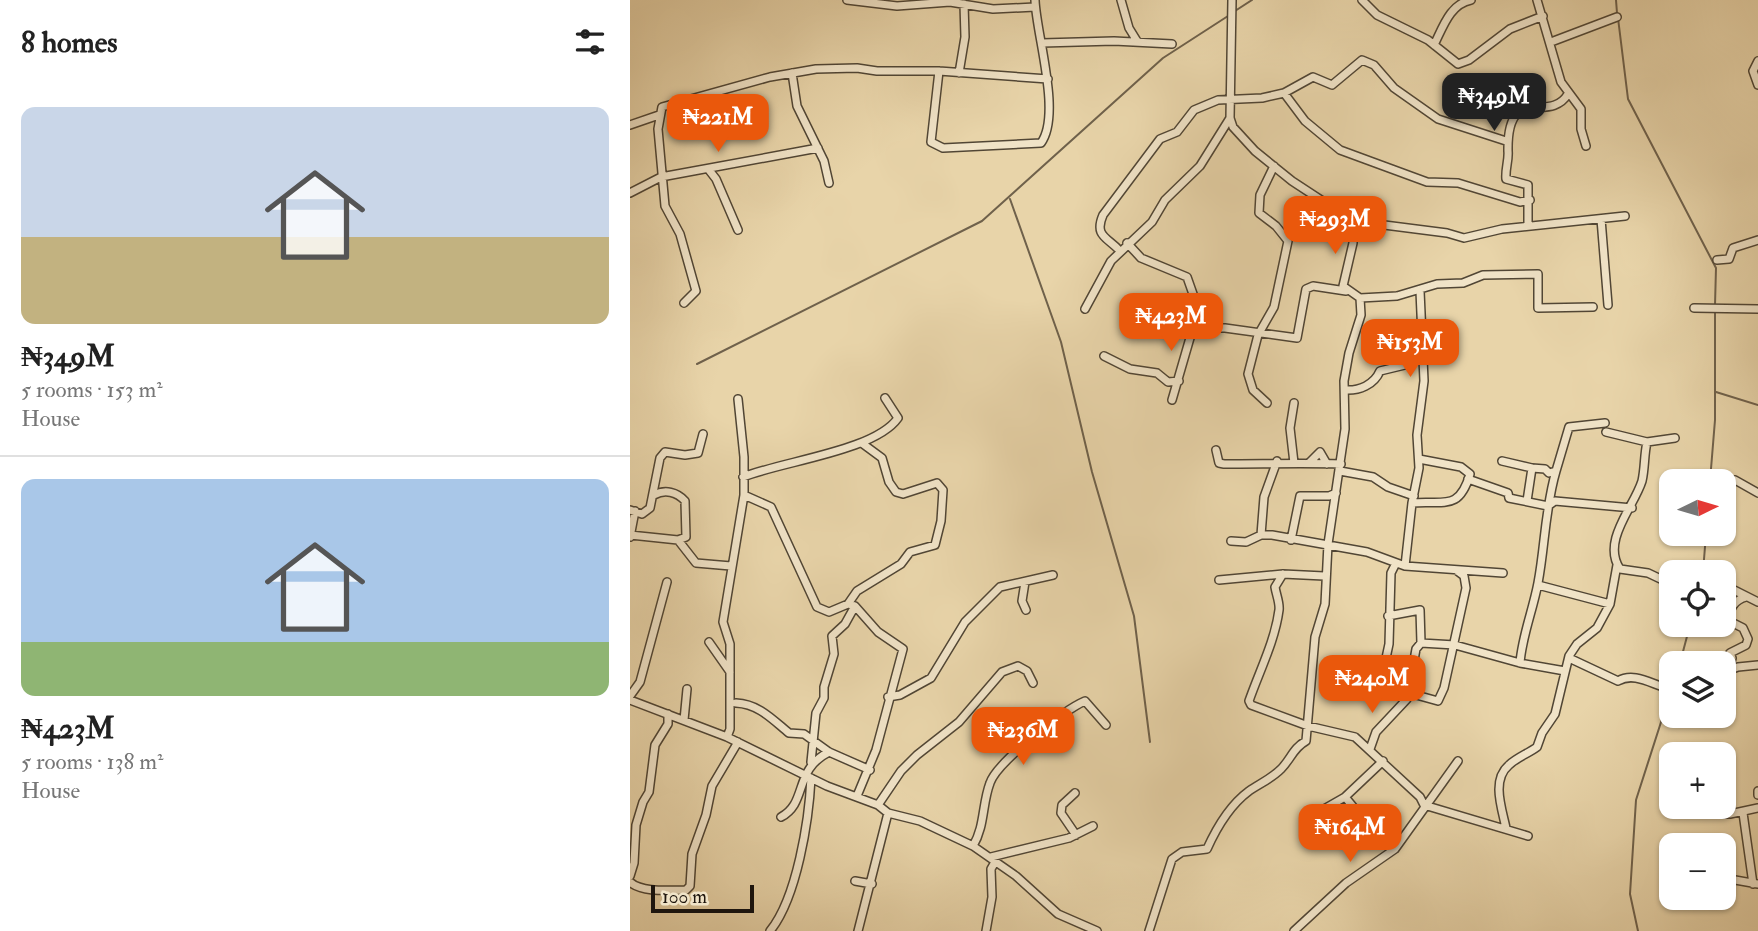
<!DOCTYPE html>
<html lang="en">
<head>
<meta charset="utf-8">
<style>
	body { margin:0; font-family:"IM FELL Double Pica",serif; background:#f2f2f2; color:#222; height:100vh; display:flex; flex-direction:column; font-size:26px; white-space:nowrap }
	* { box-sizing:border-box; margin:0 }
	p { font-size:23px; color:#767676 }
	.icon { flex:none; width:38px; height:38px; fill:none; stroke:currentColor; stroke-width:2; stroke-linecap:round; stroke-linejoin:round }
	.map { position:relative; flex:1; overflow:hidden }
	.panel { display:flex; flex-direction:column; background:#fff; width:630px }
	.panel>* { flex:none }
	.needle { width:46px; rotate:85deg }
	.tools { position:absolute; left:1029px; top:469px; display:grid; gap:14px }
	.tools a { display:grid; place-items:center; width:77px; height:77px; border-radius:14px; background:#fff; box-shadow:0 2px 5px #0004; font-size:35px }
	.scale { position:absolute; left:21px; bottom:18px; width:103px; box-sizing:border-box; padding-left:7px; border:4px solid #1f160e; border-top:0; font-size:19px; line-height:24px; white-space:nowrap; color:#1f160e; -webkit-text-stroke:5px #f0e3c7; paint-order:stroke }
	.price { position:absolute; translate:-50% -60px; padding:0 16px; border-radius:14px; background:#ea580c; color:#fff; font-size:23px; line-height:46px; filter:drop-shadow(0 2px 4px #0008) }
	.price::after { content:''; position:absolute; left:50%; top:42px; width:21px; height:16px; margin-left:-10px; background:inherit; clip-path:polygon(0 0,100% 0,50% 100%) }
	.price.on { background:#222; color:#fff }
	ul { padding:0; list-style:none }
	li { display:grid; align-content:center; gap:14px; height:371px; padding:0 21px }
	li+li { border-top:2px solid #e0e0e0 }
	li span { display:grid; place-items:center; height:217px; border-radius:14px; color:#555 }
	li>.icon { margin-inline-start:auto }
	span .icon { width:126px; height:126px; fill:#fffc; stroke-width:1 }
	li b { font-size:30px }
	h2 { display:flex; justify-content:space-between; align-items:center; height:84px; padding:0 21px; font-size:30px }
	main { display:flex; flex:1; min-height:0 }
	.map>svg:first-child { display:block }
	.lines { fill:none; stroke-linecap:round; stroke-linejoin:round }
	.stream { stroke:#6f614b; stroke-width:2 }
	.street-casing { stroke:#514635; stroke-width:10 }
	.street { stroke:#f0e3c7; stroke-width:7 }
</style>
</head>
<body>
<main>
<section class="panel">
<h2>8 homes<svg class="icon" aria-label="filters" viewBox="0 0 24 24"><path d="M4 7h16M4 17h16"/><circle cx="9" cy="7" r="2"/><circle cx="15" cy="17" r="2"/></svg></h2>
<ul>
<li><span style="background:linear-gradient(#c9d6e8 60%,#c2b280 0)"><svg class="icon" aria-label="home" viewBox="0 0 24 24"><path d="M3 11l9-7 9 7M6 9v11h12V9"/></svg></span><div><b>₦349M</b><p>5 rooms · 153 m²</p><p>House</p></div></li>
<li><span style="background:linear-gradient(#a9c7e8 75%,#8fb573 0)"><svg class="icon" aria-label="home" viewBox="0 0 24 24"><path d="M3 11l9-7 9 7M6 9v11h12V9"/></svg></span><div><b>₦423M</b><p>5 rooms · 138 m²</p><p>House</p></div></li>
</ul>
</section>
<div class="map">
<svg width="1128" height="931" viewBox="0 0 1128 931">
	<rect width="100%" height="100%" fill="#e8d4a9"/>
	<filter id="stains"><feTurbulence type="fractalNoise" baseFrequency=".00286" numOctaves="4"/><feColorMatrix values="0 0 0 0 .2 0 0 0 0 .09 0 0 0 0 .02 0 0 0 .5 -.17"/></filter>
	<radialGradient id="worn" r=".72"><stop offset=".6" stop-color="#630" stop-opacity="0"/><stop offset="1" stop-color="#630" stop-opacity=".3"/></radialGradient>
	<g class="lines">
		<path class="stream" d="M 986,0 L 987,13
			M 605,11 L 622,0
			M 988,18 L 998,99 L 1086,268 L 1085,305
			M 380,199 L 431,342 L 462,472 L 504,616 L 520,742
			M 67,364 L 352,221 L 533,58 L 598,16
			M 1086,392 L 1128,405
			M 1080,481 L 1085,420 L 1085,311
			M 1073,572 L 1076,534
			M 1050,663 L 1060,625
			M 1008,931 L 1000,894 L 1006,800 L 1041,691"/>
		<g class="street-casing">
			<path id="street" d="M 217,0 L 267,6 L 320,2 L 363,9 L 405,7
				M 491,0 L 499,28 L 507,41
				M 602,0 L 600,118 L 603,127 L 625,151 L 662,181 L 723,221 L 817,233 L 834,238 L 872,229 L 995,216
				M 732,0 L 747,15 L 798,40 L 828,64 L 839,60 L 880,29 L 913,16
				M 907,0 L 931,82 L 951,109 L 951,129 L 956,146
				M 921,42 L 987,17
				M 412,43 L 484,41 L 542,44
				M 804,45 C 813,27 820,4 841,0
				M 1128,61 L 1123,71 L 1128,85
				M 309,71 L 301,142 L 313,148 L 411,143 C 432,114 406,34 405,0
				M 162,73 L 167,106 L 194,161 L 199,183
				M 329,73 L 335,37 L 334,4
				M 654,93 L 675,121 L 710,150 L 797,182 L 828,183 L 890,202 L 900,200
				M 0,125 L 29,115
				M 79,170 L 86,179 L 108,230
				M 0,193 L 31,177 L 188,148
				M 971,219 L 978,305
				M 898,226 L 898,185 L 876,179 C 875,169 879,160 878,151 C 877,82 919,125 938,94
				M 497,243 L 511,258 L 557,277 L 563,294 L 561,312 L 571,328 L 595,328 L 667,338 L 676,289 L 683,286 L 716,291
				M 489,250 C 477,237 464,236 473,215 L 530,139 L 547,132 L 564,110 L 588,100 L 632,98 L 654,93 L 683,77 L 702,85 L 732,60 L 744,65 L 764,88 L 808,119 L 876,141
				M 1087,260 L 1099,259 L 1103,248 L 1128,240
				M 730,298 L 767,296 L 807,284 L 833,283 L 853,275 L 908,274 L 908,308 L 963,307
				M 54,303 L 66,291 L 50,234 L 35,206 L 28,129 L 32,107 L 140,77 L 186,69 L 227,68 L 247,71 L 309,71 L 418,79
				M 1064,308 L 1128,309
				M 455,309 L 481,261 L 522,222 L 535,200 L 570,166 L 600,118
				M 474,356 L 500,369 L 527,373 L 538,382 L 549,381
				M 715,390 C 729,391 744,385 750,371 L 779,364 L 791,353
				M 542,400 L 562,331 L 568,326
				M 637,403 L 623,390 L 618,374 L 628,335 L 644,307 L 658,241 L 646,226 L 629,213 L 630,195 L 644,166
				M 664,403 L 660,428 L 664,463
				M 976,432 L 1017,442 L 1045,438
				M 1017,442 C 1014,455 1015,468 1012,481 C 1004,507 971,541 990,569 L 1018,573 L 1037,582
				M 586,450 L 589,463 L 594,464 C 633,464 672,463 711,464
				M 872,461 L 902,468
				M 679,463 L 690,452 L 697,464
				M 710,471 L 743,477 L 758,487 L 784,496
				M 113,477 C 153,461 245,451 268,418 L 255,398
				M 838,479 L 878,493 L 879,498 L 918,506 L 925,501 L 1002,508
				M 1105,480 L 1128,493
				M 24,495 C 35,489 47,492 55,501 L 56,537 L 48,540
				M 114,495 L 141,507 L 187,607 L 199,612 L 218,604 L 225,606 L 248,632 L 273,649 L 246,750 L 227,796
				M 897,501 L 902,468 L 915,469 L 919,473 L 926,471 L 939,427 L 975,423
				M 782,503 L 789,468 L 787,435 L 794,381 L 790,291
				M 0,510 L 12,514 L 20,508 L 30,458 L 35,452 L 55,455 L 68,453 L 73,434
				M 0,535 L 48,540 L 66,563 L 101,566
				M 631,535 L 634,497 L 647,461
				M 0,537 L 5,511
				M 661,540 L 670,496 L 699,496 L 706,493
				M 601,541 L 616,542 L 631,535 L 642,535 L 737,552 L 775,566 L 873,573
				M 766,563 L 761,573 L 759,644 L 752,677 L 773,693 L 774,700
				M 775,566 L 782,503 C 813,500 829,512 840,474 L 831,467 L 789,459
				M 653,574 L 645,587 C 646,594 650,603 649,610 C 645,641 629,672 619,701 L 621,705 L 678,726 L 725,737 L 790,797 L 794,805 L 898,836
				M 589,580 L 653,574 L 694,576
				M 395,582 L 392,601 L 396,610
				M 908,585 L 980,604
				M 1094,585 L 1128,602
				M 218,604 L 227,591 L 271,564 L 280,552 L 305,545 L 311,521 L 313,490 L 307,483 L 273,494 L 266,492 L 259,482 L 252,458 L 233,444
				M 79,642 L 100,672
				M 791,643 L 825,645 L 890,663 L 935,671
				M 939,658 L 988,681 C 1005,671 1024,686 1041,689
				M 890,663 C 892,636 903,610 908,583 C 915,546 915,508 926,471
				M 1099,670 L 1102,658 L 1100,653 L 1116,645 L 1118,639 L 1113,628 L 1097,620 C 1100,609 1104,600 1116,597
				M 1094,672 L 1108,667 L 1128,665
				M 779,693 L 808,701 L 814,688 L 836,588 L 834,576 L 826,570
				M 0,696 L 10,682 L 37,582
				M 258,697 L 270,695 L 301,678 L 335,622 L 370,587 L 423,575
				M 0,700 L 97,737 L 197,786 L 248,805 L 258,813 L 290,821 L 343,846 L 386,876 L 428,914 L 467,931
				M 106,703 C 129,704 143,720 159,733 L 174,734 L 199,752 L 240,770
				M 54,720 L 57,689
				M 97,737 L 100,729 L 100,644 L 93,622 L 114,495 L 114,457 L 108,399
				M 740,749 L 746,732 L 777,699 L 786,649 L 791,643 L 790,610 L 758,616
				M 181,762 L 186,713 L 194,698 L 194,687 L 204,654 L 202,636 L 215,624 L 225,606
				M 1128,791 L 1128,795
				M 445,793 L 432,805 L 431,813 L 446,835
				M 248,805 L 271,771 L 287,755 L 329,722 L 372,672 L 388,666 L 397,671 L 403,683
				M 1050,812 L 1100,814 L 1128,808
				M 687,813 L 715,797
				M 1113,813 L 1123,884
				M 151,817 C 178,803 163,770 199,752
				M 734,820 L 715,797 L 753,761
				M 876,828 C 872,809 861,780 879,765 C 886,758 899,753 907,747 L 912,733 L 925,714 L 939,656 L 947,644 L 967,628 L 980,604 L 987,565
				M 343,846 C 355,826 352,804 360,783 C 367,762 434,710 455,701 L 476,725
				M 361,857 L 439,838 L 463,826
				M 0,876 L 4,863 L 6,825 L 13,802 L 19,792 L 25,745 L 38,724 L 38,714
				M 1094,878 L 1128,884
				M 225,881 L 242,884
				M 0,882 C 12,893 40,890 56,890 L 60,886 L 62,854 L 76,815 L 82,786 L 108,742
				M 140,931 C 167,898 179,820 181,778
				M 228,931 L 258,813
				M 356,931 L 362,897 L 361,869 L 365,862
				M 519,931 L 542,859 L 552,852 L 577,849 C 586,829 600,805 619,791 C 629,784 641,779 651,769 C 661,759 663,748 676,741 L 685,637 L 695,604 L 698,544 L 715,429 L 714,381 L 719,353 L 731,315 L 730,298 L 713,286 L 723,243 L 723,221
				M 664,931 L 716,883 L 765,849 L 828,761"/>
		</g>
		<use href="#street" class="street"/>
	</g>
	<rect width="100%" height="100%" filter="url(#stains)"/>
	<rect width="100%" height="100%" fill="url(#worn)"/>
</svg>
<div class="tools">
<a><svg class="needle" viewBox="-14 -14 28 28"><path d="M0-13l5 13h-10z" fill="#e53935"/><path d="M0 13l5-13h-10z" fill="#767676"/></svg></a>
<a><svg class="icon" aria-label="locate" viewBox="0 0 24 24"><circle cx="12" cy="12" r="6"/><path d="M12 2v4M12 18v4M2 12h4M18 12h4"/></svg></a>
<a><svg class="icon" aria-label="layers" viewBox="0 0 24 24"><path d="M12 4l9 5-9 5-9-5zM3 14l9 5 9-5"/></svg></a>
<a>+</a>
<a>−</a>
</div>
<div class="scale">100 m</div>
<b class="price on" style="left:864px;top:133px">₦349M</b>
<b class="price" style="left:88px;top:154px">₦221M</b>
<b class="price" style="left:705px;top:256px">₦293M</b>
<b class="price" style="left:541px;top:353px">₦423M</b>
<b class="price" style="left:780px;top:379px">₦153M</b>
<b class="price" style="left:742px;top:715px">₦240M</b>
<b class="price" style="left:393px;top:767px">₦236M</b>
<b class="price" style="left:720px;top:864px">₦164M</b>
</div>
</main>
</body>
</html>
